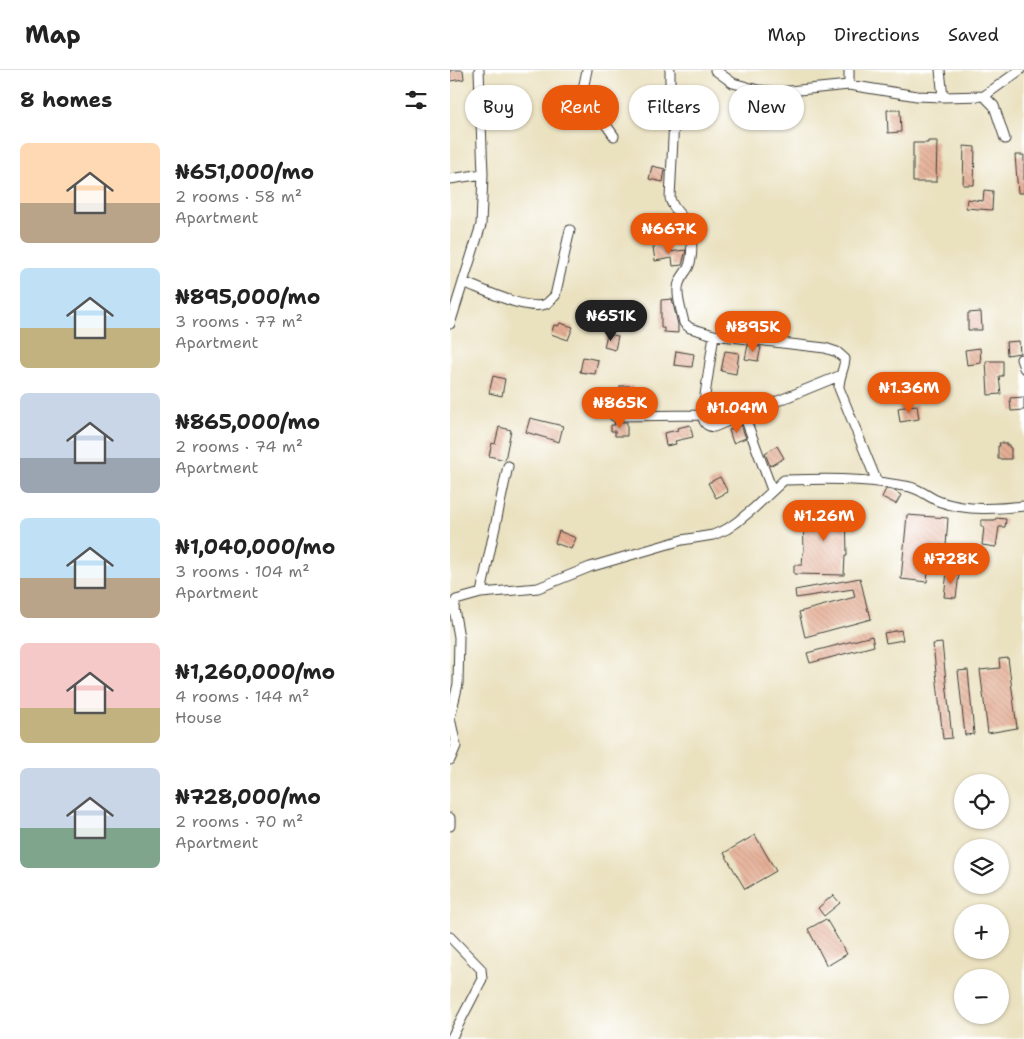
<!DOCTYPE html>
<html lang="en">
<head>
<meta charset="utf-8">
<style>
	body { margin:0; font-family:"Shantell Sans",sans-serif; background:#f6f6f6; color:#222; height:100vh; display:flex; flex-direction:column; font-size:19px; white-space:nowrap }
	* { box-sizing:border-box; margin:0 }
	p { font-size:16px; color:#767676 }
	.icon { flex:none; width:28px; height:28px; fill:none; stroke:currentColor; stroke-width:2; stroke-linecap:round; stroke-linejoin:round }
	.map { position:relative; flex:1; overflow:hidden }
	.sheet { display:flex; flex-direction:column; background:#fff; width:450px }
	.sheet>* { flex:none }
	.top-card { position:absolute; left:15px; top:15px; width:475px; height:45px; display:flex; gap:10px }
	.fabs { position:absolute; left:504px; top:704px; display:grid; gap:10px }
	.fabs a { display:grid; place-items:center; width:55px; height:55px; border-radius:50%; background:#fff; box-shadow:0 1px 4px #0004; font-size:25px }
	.price { position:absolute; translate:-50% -42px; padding:0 11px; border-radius:18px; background:#ea580c; color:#fff; font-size:16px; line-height:32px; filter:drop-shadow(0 1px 2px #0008) }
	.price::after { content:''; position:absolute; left:50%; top:30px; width:15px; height:11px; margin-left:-8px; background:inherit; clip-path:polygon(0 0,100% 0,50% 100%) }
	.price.current { background:#222; color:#fff }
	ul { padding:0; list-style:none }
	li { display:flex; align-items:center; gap:15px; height:125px; padding:0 20px }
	li span { display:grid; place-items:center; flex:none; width:140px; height:100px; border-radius:8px; color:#555 }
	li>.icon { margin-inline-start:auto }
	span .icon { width:60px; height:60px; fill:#fffc; stroke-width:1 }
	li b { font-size:21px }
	h2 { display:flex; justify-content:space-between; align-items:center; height:60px; padding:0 20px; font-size:21px }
	.tag { padding:0 18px; border-radius:22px; background:#fff; box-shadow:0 1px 4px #0004; font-size:18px; line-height:45px }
	.tag.current { background:#ea580c; color:#fff }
	header { display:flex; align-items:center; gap:30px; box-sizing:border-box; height:70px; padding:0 25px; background:#fff; border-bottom:1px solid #e0e0e0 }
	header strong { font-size:24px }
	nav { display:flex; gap:28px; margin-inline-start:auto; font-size:18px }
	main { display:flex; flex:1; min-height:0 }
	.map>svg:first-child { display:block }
	.building { fill:url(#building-back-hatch) }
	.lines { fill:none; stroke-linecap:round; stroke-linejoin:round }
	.minor-casing { stroke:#3b3a34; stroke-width:11 }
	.minor { stroke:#fff; stroke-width:9 }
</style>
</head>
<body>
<header>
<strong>Map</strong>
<nav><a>Map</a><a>Directions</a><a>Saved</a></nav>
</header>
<main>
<section class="sheet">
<h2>8 homes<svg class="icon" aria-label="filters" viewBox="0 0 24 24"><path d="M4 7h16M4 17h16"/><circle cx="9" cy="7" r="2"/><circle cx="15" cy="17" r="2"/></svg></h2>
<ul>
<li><span style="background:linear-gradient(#ffd9b3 60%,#b9a48a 0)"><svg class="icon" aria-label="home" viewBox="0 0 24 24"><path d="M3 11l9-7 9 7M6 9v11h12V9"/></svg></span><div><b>₦651,000/mo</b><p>2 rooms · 58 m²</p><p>Apartment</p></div></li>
<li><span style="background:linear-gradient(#bfe0f5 60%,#c2b280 0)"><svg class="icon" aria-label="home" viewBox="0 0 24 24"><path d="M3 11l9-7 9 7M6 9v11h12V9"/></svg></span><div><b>₦895,000/mo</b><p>3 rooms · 77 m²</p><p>Apartment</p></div></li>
<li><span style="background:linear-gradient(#c9d6e8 65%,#9aa5b1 0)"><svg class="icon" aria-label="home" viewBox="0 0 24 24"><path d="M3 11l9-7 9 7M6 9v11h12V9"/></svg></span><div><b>₦865,000/mo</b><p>2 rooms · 74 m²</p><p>Apartment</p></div></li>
<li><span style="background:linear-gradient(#bfe0f5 60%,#b9a48a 0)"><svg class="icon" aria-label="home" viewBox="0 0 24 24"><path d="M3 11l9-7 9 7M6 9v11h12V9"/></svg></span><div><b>₦1,040,000/mo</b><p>3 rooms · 104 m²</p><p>Apartment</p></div></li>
<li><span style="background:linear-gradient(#f6c9c9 65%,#c2b280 0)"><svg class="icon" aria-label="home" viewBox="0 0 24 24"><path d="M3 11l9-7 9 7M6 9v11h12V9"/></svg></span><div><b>₦1,260,000/mo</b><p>4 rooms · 144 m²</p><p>House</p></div></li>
<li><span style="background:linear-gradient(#c9d6e8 60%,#7fa58c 0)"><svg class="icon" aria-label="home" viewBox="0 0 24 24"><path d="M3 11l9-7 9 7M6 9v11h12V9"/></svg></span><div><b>₦728,000/mo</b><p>2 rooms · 70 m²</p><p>Apartment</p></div></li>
</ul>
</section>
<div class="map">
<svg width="574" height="969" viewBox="0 0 574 969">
	<defs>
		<pattern id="building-back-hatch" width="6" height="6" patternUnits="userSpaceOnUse" patternTransform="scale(1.25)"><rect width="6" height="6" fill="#e5ae94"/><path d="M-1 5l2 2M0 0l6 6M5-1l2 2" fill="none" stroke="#c4957f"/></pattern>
	</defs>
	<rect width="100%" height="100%" fill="#fff"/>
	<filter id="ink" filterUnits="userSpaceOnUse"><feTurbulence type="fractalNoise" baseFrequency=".02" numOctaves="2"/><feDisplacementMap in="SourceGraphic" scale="10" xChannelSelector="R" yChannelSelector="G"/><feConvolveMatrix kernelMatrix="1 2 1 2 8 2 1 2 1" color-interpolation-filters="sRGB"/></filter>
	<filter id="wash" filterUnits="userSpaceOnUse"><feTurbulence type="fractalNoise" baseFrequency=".0096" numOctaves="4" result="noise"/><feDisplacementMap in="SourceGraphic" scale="20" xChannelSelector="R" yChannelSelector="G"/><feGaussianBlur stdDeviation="1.12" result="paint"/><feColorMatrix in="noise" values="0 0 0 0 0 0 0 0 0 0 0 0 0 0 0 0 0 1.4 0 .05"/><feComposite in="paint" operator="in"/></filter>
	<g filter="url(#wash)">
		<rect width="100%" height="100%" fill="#eae1bf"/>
		<g id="blocks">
			<path class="building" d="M 0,0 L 13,0 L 14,9 L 0,11 Z
				M 140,16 L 155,19 L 152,31 L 138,28 Z
				M 113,33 L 126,36 L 123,50 L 110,47 Z
				M 68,35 L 76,36 L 74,48 L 63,47 L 64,39 L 67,40 Z
				M 437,40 L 450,40 L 451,62 L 438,63 Z
				M 478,71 L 487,71 L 486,112 L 463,112 L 463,73 L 478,73 Z
				M 514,76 L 525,77 L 524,115 L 513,115 Z
				M 565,85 L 574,85 L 574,123 L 568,123 Z
				M 202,96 L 215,99 L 213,112 L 199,109 Z
				M 534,120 L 543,121 L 542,140 L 516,138 L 517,129 L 533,131 Z
				M 217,175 L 218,182 L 236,180 L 232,195 L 223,196 L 222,188 L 205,191 L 203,177 Z
				M 222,229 L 228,255 L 228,263 L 214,262 L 214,258 L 211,258 L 211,230 Z
				M 531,242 L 532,260 L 518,260 L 518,243 Z
				M 110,253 L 123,257 L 118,270 L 101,264 L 104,255 L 108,256 Z
				M 157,264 L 168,266 L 165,280 L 154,277 Z
				M 569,271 L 570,283 L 557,285 L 556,272 Z
				M 298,275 L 311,277 L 308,291 L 295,289 Z
				M 530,278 L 531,293 L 517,295 L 515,280 Z
				M 226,281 L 244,284 L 242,297 L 224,295 Z
				M 275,281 L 289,283 L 286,304 L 271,301 Z
				M 133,287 L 148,290 L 145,304 L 130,302 Z
				M 536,291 L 553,291 L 553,306 L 549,306 L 551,324 L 538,325 Z
				M 43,306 L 55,309 L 52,326 L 39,323 Z
				M 170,316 L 183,316 L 183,328 L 170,328 Z
				M 281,327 L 297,327 L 296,337 L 286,341 L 281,341 Z
				M 574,327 L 574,340 L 561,341 L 560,328 Z
				M 467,335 L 469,349 L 450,352 L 448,338 Z
				M 80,348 L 113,356 L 109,372 L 76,362 Z
				M 164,352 L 177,352 L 177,366 L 165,366 L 165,361 L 161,361 L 161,355 L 165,355 Z
				M 240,355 L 243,367 L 225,371 L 226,374 L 216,376 L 214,363 L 228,360 L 227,358 Z
				M 291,355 L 296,368 L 283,373 L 279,360 Z
				M 49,357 L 61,360 L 55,390 L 39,386 L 42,373 L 45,374 Z
				M 549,373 L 556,373 L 556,375 L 559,375 L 559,377 L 561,378 L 561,389 L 548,389 L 548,376 L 550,376 Z
				M 327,376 L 334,388 L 320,396 L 315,383 Z
				M 270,407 L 278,422 L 266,428 L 258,413 Z
				M 436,419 L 443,420 L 451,425 L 446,434 L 432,427 Z
				M 396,436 L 397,486 L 395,486 L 394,505 L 344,504 L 344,495 L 352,495 L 353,482 L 354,482 L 353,441 L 369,440 L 369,438 Z
				M 457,445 L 498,448 L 495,490 L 479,489 L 477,512 L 451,509 Z
				M 546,448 L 556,449 L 555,457 L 549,457 L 546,477 L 532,475 L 534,457 L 531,457 L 531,450 L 545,450 Z
				M 109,461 L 126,468 L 121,479 L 105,473 Z
				M 497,502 L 509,504 L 506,528 L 494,527 Z
				M 410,508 L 418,541 L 419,540 L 421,549 L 355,567 L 349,542 L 405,527 L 403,519 L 346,528 L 345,520 Z
				M 451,560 L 453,570 L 436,573 L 434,563 Z
				M 422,566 L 424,576 L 360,593 L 357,583 Z
				M 492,573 L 502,668 L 493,669 L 483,574 Z
				M 558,588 L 567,658 L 538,663 L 530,600 L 550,598 L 549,589 Z
				M 518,600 L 524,664 L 515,665 L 508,601 Z
				M 305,765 L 326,801 L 295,819 L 274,783 Z
				M 383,825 L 390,833 L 374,846 L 368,838 Z
				M 376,849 L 397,884 L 377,896 L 358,859 Z"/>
		</g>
	</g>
	<g filter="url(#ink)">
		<use href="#blocks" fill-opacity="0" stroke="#3b3a34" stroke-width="1"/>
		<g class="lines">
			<g class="minor-casing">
				<path id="minor" d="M 137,0 L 131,29 L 133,33 L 154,52 L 164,66
					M 220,0 L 220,26 L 224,49 L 220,128 C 223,143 240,149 241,164 C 242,175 243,188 238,198 C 234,205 228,210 228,219 C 227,230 232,242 234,253 L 240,258 L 264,265 L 375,278 L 387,282 L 395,289 C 394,300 389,306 389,318 L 427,412
					M 265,0 L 283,13 L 308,20 L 329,22 L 399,15 L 467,26 L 493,27 L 534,26 L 570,0
					M 490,0 L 493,27
					M 399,15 L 399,0
					M 534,26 L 544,36 L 555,69
					M 0,109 L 33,104
					M 13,212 C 32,219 78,242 96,234 C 99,232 102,228 105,226 L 120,160
					M 0,254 L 31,155 L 33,104 L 29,0
					M 264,265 L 252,345 C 254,353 256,356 264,357 L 389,306
					M 571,289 L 574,298
					M 294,345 L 322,420
					M 164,346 L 252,345
					M 31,523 L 58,396
					M 0,690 L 6,676 L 0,648 L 8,614 L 9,567 L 4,539 L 6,530 L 31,523 L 88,518 L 140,497 L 232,470 L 263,465 L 277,459 L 287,452 L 303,439 L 334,410 C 372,409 411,408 448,415 C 453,416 459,416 463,418 C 473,421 481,429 491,432 C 517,441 547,439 574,436
					M 0,748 L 0,756
					M 0,867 L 31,899 L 32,909 L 1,969"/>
			</g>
			<use href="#minor" class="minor"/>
		</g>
	</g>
</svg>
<div class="fabs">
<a><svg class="icon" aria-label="locate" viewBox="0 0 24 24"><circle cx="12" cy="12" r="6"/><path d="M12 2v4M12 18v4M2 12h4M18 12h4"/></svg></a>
<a><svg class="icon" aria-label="layers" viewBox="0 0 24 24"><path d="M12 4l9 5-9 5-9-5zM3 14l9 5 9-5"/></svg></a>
<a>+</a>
<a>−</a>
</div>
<b class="price" style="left:219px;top:185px">₦667K</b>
<b class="price current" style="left:161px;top:272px">₦651K</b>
<b class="price" style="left:303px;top:283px">₦895K</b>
<b class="price" style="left:459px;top:344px">₦1.36M</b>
<b class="price" style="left:170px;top:359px">₦865K</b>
<b class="price" style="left:287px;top:364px">₦1.04M</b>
<b class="price" style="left:374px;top:472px">₦1.26M</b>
<b class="price" style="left:501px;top:515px">₦728K</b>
<div class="top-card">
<a class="tag">Buy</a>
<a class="tag current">Rent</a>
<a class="tag">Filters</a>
<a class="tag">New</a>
</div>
</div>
</main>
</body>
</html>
